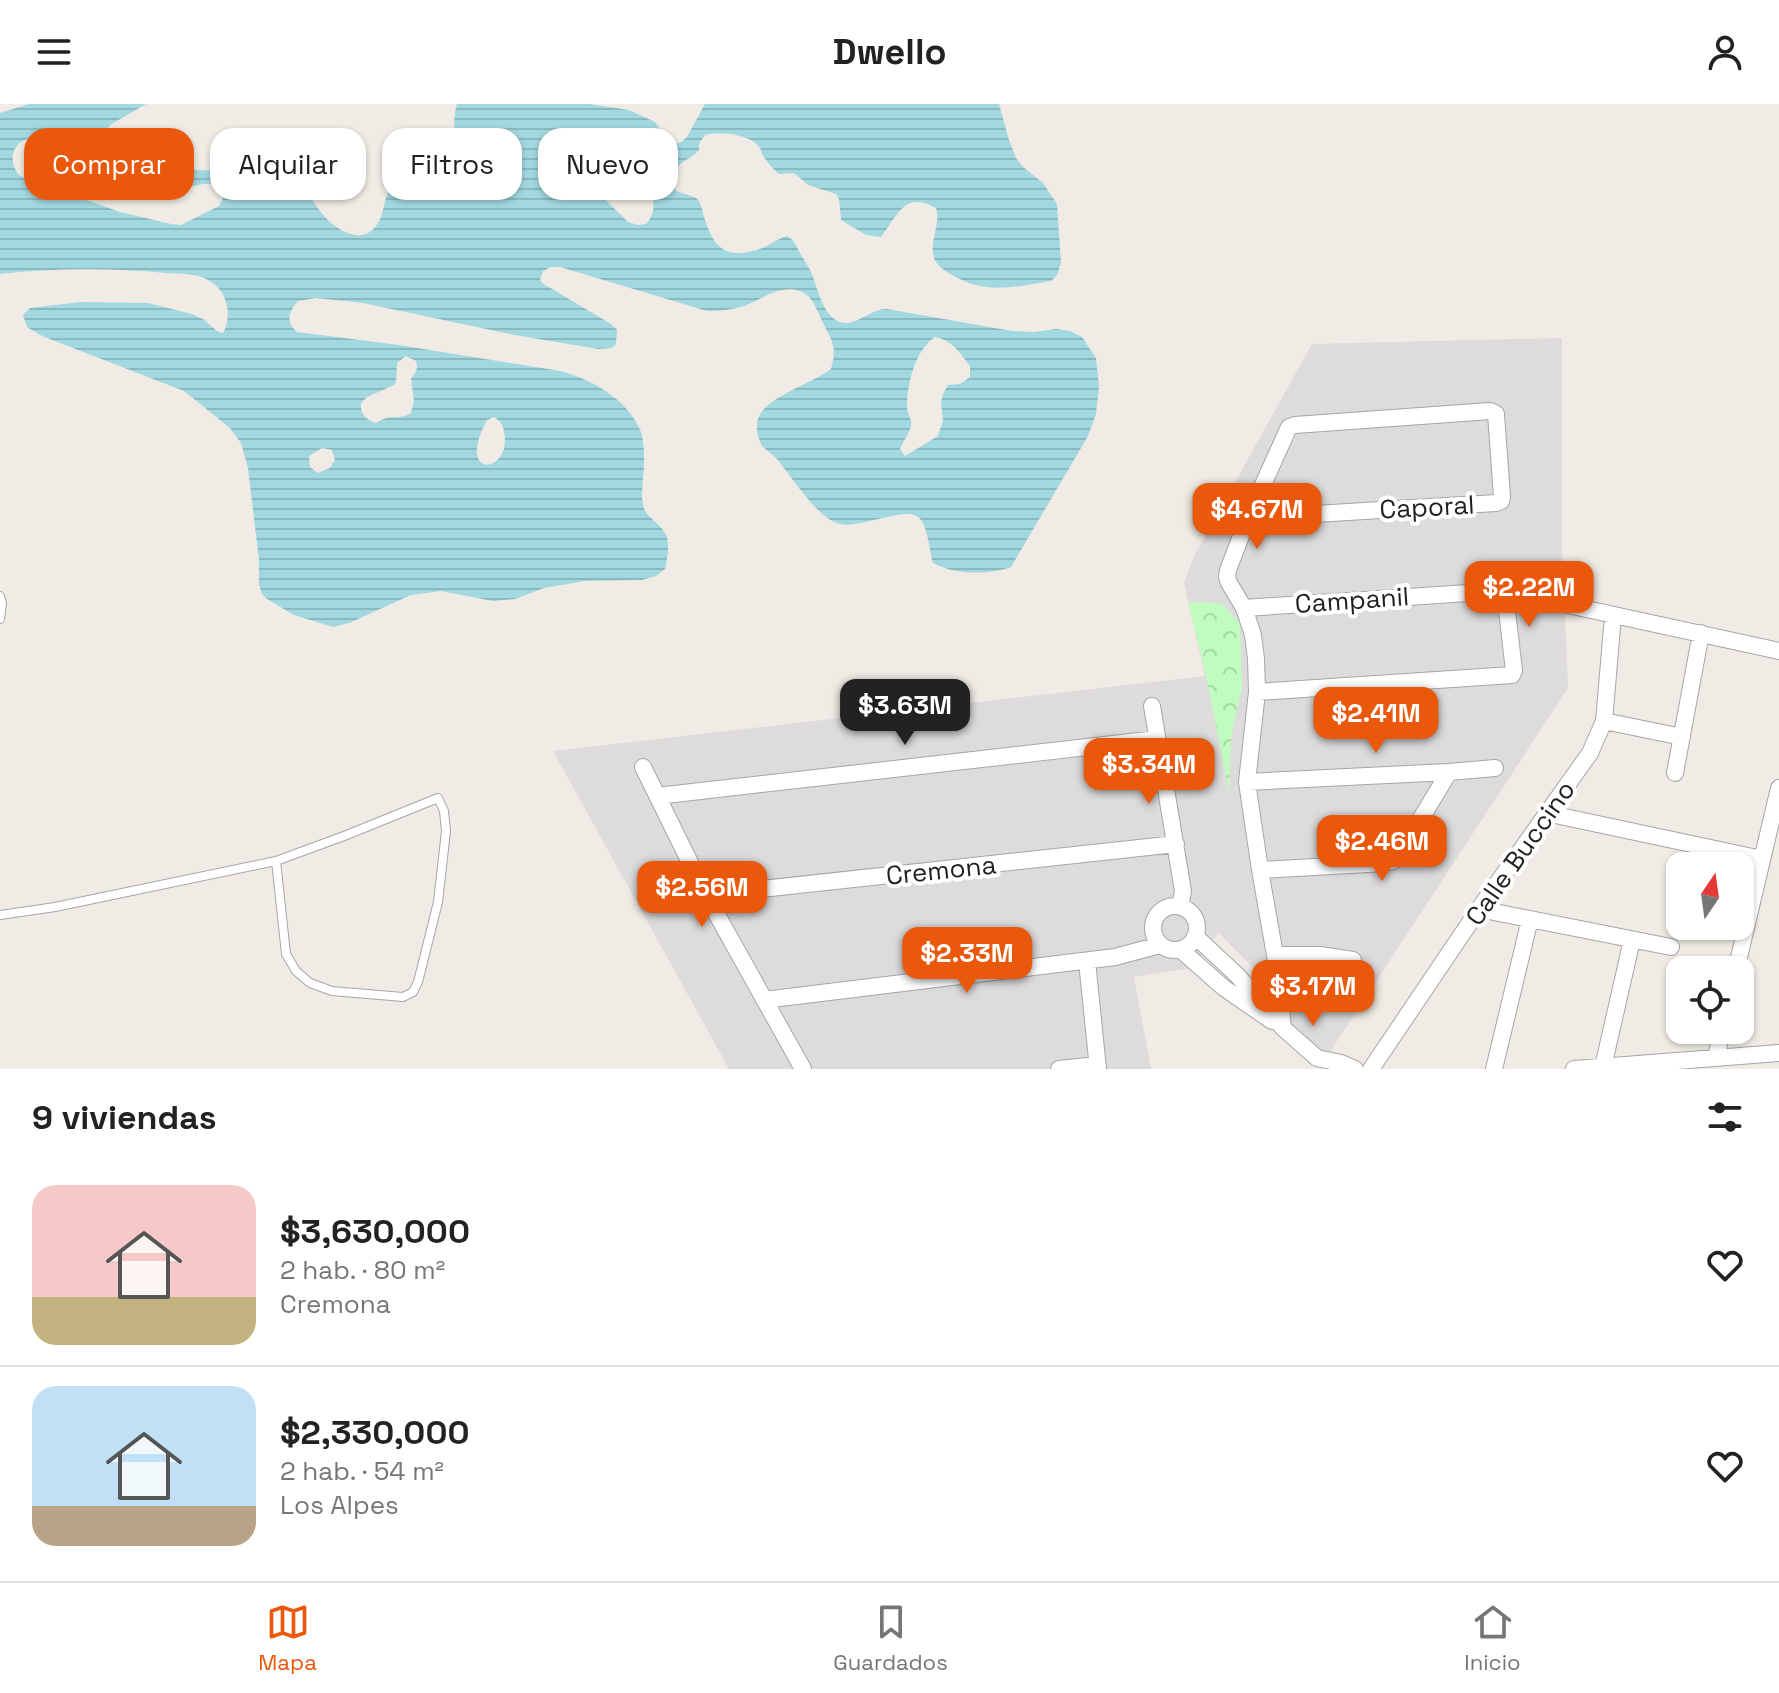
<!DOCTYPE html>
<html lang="es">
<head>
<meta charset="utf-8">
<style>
	body { margin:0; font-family:"Space Grotesk",sans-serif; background:#f6f6f6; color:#222; height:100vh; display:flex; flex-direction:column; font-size:30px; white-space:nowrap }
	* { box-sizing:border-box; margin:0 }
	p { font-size:26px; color:#767676 }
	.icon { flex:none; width:44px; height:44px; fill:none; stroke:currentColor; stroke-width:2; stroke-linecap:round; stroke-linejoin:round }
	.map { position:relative; height:965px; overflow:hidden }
	.details { display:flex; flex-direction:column; background:#fff; flex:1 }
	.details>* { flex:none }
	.hud { position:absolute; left:24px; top:24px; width:800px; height:72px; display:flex; gap:16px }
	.needle { width:52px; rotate:13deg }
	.fabs { position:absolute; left:1666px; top:748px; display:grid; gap:16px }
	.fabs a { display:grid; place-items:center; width:88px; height:88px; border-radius:16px; background:#fff; box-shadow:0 2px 6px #0004; font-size:40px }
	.price { position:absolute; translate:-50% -68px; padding:0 18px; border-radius:16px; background:#ea580c; color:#fff; font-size:26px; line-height:52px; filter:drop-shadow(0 2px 4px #0008) }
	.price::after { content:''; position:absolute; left:50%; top:48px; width:24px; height:18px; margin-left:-12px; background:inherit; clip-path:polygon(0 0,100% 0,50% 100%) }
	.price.active { background:#222; color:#fff }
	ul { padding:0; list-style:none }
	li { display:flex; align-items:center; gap:24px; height:200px; padding:0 32px }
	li+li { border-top:2px solid #e0e0e0 }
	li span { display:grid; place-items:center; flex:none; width:224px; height:160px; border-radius:24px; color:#555 }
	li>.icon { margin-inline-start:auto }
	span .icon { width:96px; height:96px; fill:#fffc; stroke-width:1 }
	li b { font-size:34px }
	h2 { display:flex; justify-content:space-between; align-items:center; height:96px; padding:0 32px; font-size:34px }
	.chip { padding:0 28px; border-radius:24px; background:#fff; box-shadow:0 2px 6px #0004; font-size:28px; line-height:72px }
	.chip.active { background:#ea580c; color:#fff }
	header { display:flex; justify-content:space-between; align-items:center; height:104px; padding:0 32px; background:#fff; font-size:36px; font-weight:600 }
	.tabs { display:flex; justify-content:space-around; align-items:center; height:112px; border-top:2px solid #e0e0e0; background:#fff; font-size:22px; color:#767676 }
	.tabs a { display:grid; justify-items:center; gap:4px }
	.tabs .active { color:#ea580c }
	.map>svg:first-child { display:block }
	.residential { fill:#dddbdc }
	.park { fill:url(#park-crowns) }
	.water { fill:url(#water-rules); fill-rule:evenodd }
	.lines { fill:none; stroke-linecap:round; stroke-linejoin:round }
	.lane-casing { stroke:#a6a6a6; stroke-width:10 }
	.street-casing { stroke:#a6a6a6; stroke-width:18 }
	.lane { stroke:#fff; stroke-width:8 }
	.street { stroke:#fff; stroke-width:16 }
	.labels { text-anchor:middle; stroke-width:8; stroke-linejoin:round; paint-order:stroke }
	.street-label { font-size:26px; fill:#1f1f1f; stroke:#fff }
</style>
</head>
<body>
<header><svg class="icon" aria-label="menu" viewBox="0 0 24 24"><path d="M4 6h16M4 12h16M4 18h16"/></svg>Dwello<svg class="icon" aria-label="person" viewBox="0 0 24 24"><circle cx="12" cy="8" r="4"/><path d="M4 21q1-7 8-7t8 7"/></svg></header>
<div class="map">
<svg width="1779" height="965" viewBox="0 0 1779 965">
	<defs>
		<pattern id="park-crowns" width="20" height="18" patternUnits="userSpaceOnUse" patternTransform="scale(2)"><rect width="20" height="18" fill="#c0fcbf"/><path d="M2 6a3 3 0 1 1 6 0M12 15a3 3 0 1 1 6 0" fill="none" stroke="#a5d8a4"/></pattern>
		<pattern id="water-rules" width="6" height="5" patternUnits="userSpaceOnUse" patternTransform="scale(2)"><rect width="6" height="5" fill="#a2d8e0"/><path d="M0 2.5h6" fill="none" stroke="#8bb9c0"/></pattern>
	</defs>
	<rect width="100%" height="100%" fill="#f0ebe4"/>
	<path class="residential" d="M 1562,234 L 1562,444 L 1568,584 L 1324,957 L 1278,909 L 1268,879 L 1219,829 L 1191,864 L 1134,873 L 1151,965 L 729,965 L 553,647 L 1205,572 L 1184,479 L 1194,452 L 1312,240 Z"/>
	<path class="park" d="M 1188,498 L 1221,499 L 1240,519 L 1242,583 L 1231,634 L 1229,688 L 1206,572 Z"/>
	<path class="water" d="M 29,0 L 146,0 L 110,21 L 93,44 L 80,52 C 65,50 54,36 39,34 C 16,31 4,54 20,72 L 120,108 L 171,120 L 181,121 L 219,102 L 223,94 L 221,84 C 206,74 194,85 178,84 C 162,83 150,76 136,69 L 134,58 L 141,42 L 147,42 C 152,49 159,61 168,63 C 180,66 239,69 248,63 C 257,58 253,48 257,41 C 264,28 282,34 289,41 C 299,72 319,125 355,131 C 365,133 374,127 379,117 C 386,106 383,86 396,79 C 412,70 434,96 447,77 C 463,53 449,25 457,0 L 589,0 L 629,6 L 655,18 L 668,35 L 674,39 L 680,39 L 687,33 L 705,0 L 999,0 L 1009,36 L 1016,54 L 1023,63 L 1043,79 L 1057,100 L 1061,159 L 1057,171 L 1051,177 C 1014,183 986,191 952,171 C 945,167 936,161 934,154 C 929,137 941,120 936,104 C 904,87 899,110 881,133 L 866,131 L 841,116 L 839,95 L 836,90 L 808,81 L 794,69 L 779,70 C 773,65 766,57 762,50 C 761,48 761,46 760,44 C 751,30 719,27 705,31 L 699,40 L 699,46 C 688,59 676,55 671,78 L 676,87 C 683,90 695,91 699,97 C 702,102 703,110 705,116 C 714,144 726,155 757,146 C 767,143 776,136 786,132 C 796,136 796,143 801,151 C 805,157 808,162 811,168 C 818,184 823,217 845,219 C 860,219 871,205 887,205 L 1012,227 L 1034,228 L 1056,225 L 1070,227 L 1082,233 L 1096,254 L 1099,282 L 1096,310 L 1088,332 L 1011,463 C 988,471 955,471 933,459 C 929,446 928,420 918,413 C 906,402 859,425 840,420 C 818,416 791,371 776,354 C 772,350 766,346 762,342 C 757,333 755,321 759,312 C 769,292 813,279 831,265 C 837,244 833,238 823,219 C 819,211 814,197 808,192 C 787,175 763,195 744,202 C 731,206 720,207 707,207 L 560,163 L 551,163 L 543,167 L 540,176 L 542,179 L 611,220 L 617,226 L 616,240 L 612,244 L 598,245 L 515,231 L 363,199 L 316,194 L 298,197 C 289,207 285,218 297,228 L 399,241 L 560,267 C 591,275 628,295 641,328 C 643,334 644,345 644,352 C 645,368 640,385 643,401 C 645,413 659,418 665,429 C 671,439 667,454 665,465 L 656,472 L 642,476 L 585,477 L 544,484 L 515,495 L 493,497 L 441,487 L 411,491 L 349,519 L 333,523 L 294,511 L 267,495 L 262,490 L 259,480 L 259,456 L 248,364 L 241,339 L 230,324 L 184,287 L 42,232 L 27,223 L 23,211 L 30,204 L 81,198 L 148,199 L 192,210 L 203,215 L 217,227 L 223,229 C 233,211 227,185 208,176 C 197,169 179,170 166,169 C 112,164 54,164 0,170 L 0,9 ZM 594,27 C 600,28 607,30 612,34 C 618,38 623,48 628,54 C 642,72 666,98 646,120 L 638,121 L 628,118 L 564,55 C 559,33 575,28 594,27 ZM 935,233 C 952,236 960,249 970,262 L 970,273 L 960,280 L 948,281 L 943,290 L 941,299 L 943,317 L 938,332 L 905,352 L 900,345 C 903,337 910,329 911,321 C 912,314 907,310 907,303 C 907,280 915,246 935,233 ZM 406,252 L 416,257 C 419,265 415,269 411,275 L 414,297 L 411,309 C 398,317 391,309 376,319 C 366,316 360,310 361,299 L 367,293 L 394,281 L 396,278 L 397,259 ZM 494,313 C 500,317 503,320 504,328 C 513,370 454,377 487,316 ZM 322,344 L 332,346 L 335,356 L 330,364 L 318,369 L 310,363 L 309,352 Z"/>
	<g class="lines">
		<g class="lane-casing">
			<path id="lane" d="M 0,492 L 2,499 L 0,515
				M 0,811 L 55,803 L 276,757 L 344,732 L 438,694 L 444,707 L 446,727 L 438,798 L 418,878 L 413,888 L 403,893 L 332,887 L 310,879 L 296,867 L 286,850 L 276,757"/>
		</g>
		<g class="street-casing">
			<path id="street" d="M 1248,414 L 1496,399 L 1501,397 L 1502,393 L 1496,310 L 1490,307 L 1295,321 L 1289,323 L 1248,414 L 1228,466 L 1227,473 L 1229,479 L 1244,504 L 1253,531 L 1256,555 L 1257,588 L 1247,678 L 1260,766 L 1275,851 L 1283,924
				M 1568,501 L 1779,547
				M 1244,504 L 1498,487 L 1503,487 L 1505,489 L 1514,567 L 1512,571 L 1257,588
				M 1152,602 L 1183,787 L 1180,803
				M 1604,617 L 1682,633
				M 643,663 L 706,791 L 803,965
				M 1449,668 L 1495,664
				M 1675,669 L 1701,529
				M 1247,678 L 1449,668 L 1399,751 L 1393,757 L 1385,759 L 1260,766
				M 657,692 L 1157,635
				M 1546,709 L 1762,755
				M 706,791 L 1176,740
				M1153 824a22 22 0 1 1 44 0a22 22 0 1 1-44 0Z
				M 1479,805 L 1671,843
				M 1195,832 L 1237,871 L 1283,924 L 1317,954 L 1341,959 L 1355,965
				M 1181,846 L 1224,884 L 1272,917
				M 1275,851 L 1320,851 L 1353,856
				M 1087,857 L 1098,965
				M 1736,866 L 1779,684
				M 764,896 L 1115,853 L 1160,841
				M 1716,954 L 1722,926
				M 1603,963 L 1632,836
				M 1059,965 L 1098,961
				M 1371,965 L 1479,805 L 1590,649 L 1604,617 L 1613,512
				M 1494,965 L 1530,815
				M 1574,965 L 1779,949"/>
		</g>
		<use href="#lane" class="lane"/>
		<use href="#street" class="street"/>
	</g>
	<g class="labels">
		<g class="street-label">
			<text transform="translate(1427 403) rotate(-3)" y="9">Caporal</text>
			<text transform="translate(1352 496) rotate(-4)" y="9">Campanil</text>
			<text transform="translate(1520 749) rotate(-55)" y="9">Calle Buccino</text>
			<text transform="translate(941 766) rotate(-6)" y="9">Cremona</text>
		</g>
	</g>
</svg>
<div class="fabs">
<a><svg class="needle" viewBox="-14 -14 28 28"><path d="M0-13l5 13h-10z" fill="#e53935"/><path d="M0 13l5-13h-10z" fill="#767676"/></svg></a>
<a><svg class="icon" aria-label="locate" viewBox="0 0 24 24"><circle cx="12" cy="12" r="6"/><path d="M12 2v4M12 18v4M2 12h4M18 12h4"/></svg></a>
</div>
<b class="price" style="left:1257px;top:447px">$4.67M</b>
<b class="price" style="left:1529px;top:525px">$2.22M</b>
<b class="price active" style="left:905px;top:643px">$3.63M</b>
<b class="price" style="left:1376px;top:651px">$2.41M</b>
<b class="price" style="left:1149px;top:702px">$3.34M</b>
<b class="price" style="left:1382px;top:779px">$2.46M</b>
<b class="price" style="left:702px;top:825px">$2.56M</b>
<b class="price" style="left:967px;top:891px">$2.33M</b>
<b class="price" style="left:1313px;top:924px">$3.17M</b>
<div class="hud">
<a class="chip active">Comprar</a>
<a class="chip">Alquilar</a>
<a class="chip">Filtros</a>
<a class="chip">Nuevo</a>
</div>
</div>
<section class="details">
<h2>9 viviendas<svg class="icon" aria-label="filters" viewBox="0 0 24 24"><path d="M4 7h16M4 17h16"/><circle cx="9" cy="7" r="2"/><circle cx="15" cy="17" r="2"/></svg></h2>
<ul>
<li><span style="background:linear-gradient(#f6c9c9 70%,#c2b280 0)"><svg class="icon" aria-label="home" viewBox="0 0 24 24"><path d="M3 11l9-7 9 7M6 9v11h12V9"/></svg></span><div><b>$3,630,000</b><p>2 hab. · 80 m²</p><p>Cremona</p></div><svg class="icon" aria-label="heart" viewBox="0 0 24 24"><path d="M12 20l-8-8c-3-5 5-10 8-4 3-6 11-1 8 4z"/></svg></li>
<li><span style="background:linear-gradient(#bfe0f5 75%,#b9a48a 0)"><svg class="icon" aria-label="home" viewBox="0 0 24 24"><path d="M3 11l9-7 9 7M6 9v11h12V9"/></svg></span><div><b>$2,330,000</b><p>2 hab. · 54 m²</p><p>Los Alpes</p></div><svg class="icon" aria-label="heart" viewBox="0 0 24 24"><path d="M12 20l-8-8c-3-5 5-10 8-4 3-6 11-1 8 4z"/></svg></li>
</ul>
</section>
<nav class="tabs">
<a class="active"><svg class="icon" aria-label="map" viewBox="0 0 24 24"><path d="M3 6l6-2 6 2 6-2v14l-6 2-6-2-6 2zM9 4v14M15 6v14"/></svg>Mapa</a>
<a><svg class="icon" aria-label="saved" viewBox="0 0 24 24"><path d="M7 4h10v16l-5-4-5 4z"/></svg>Guardados</a>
<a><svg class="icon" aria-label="home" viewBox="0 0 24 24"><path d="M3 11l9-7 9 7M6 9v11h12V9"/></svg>Inicio</a>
</nav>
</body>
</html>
